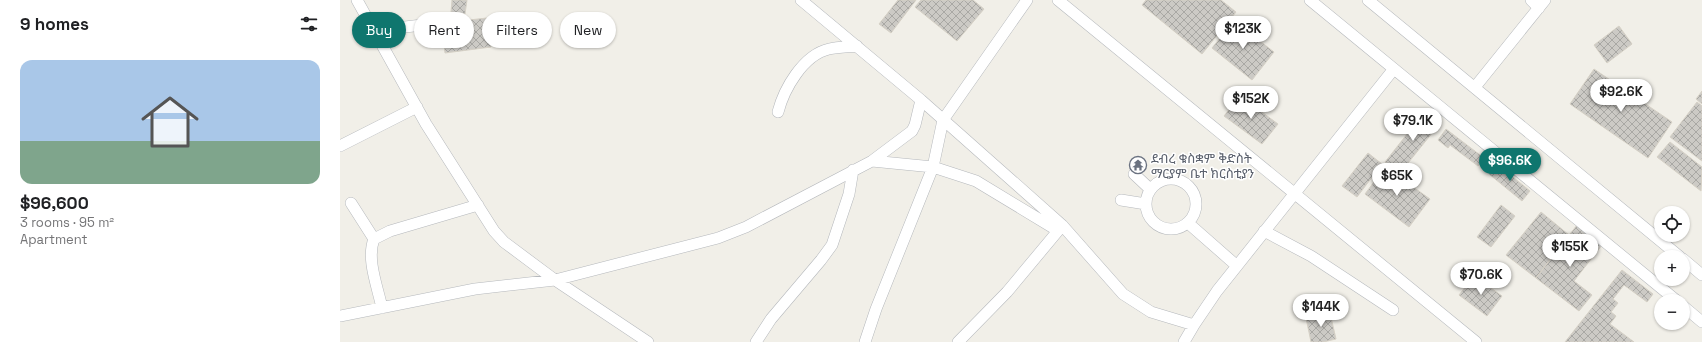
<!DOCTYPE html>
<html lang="en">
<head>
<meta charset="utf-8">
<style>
	body { margin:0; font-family:"Space Grotesk","Noto Sans Ethiopic",sans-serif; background:#f6f6f6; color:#202124; height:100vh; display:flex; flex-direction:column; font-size:15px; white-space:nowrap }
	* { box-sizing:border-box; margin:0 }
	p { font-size:13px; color:#757577 }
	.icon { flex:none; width:22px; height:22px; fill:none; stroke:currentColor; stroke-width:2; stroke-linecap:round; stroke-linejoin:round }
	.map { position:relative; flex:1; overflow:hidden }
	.side { display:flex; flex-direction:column; background:#fff; width:340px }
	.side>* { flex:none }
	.guide { position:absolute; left:12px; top:12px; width:380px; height:36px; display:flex; gap:8px }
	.fabs { position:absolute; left:1314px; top:206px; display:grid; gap:8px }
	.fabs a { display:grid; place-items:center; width:36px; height:36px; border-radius:50%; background:#fff; box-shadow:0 1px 3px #0004; font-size:20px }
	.price { position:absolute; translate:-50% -34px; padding:0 9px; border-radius:14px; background:#fff; color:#222; font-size:13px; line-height:26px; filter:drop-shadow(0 1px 2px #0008) }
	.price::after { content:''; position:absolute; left:50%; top:24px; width:12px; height:9px; margin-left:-6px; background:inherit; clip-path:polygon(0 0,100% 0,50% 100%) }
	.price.on { background:#0f766e; color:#fff }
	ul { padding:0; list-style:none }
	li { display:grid; align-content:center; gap:8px; height:212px; padding:0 20px }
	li+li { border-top:1px solid #e0e0e0 }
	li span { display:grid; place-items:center; height:124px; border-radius:12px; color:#555 }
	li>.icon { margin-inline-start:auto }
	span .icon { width:72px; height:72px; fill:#fffc; stroke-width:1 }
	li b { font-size:17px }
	h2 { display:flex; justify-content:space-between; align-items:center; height:48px; padding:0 20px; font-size:17px }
	.chip { padding:0 14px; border-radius:18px; background:#fff; box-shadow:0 1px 3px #0004; font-size:14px; line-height:36px }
	.chip.on { background:#0f766e; color:#fff }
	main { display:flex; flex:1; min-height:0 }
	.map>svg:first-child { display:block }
	.building { fill:url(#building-cross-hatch); stroke:#d6d1c6 }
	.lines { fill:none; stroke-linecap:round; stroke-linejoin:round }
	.minor-casing { stroke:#b5b8bc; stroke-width:12 }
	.minor { stroke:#fff; stroke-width:11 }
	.labels { text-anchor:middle; stroke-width:3; stroke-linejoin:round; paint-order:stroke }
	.worship-label { font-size:13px; fill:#5b616d; stroke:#fff; text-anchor:start }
</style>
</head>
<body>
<main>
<section class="side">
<h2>9 homes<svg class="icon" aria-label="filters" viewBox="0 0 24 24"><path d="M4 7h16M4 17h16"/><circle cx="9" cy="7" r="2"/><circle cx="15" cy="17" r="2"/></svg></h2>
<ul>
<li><span style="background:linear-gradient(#a9c7e8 65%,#7fa58c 0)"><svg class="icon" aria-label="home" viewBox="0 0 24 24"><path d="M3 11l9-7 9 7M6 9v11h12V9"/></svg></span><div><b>$96,600</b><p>3 rooms · 95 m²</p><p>Apartment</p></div></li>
</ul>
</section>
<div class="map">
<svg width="1362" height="342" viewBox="0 0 1362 342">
	<defs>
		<pattern id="building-cross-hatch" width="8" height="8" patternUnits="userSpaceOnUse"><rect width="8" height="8" fill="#cccac5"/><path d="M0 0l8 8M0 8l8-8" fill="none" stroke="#a9a8a4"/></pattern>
	</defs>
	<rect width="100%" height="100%" fill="#f1efe8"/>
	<path class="building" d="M 112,0 L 127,0 L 125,14 L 111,12 Z
		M 558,0 L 576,0 L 551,33 L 539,24 Z
		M 581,0 L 633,0 L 644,9 L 617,41 L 575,7 Z
		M 806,0 L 881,0 L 896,12 L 862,54 L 802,5 Z
		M 147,18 L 151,47 L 105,53 L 103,36 L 131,32 L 129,20 Z
		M 894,21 L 934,52 L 912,80 L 872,48 Z
		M 1279,26 L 1292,44 L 1267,63 L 1254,45 Z
		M 1254,69 L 1332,122 L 1308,158 L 1230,104 Z
		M 1362,91 L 1362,104 L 1356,99 Z
		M 900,96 L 938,124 L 922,144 L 884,116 Z
		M 1357,102 L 1362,106 L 1362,161 L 1330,137 Z
		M 1086,110 L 1101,122 L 1060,173 L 1045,162 Z
		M 1106,129 L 1144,158 L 1138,166 L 1110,145 L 1108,148 L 1098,140 Z
		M 1330,142 L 1362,167 L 1361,191 L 1317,157 Z
		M 1028,153 L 1042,164 L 1017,197 L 1002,186 Z
		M 1157,164 L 1190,191 L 1182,201 L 1149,174 Z
		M 1045,167 L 1090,199 L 1069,227 L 1025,194 Z
		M 1161,205 L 1175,216 L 1151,247 L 1137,237 Z
		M 1201,212 L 1229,235 L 1196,278 L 1166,255 Z
		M 1237,225 L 1262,245 L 1234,281 L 1252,295 L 1239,311 L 1196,278 Z
		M 1282,270 L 1313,294 L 1307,302 L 1284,285 L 1273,299 L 1278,303 L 1271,312 L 1276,316 L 1270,324 L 1294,342 L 1225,342 Z
		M 1134,276 L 1162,296 L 1147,316 L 1119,295 Z
		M 990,313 L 996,339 L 983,342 L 971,342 L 966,318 Z"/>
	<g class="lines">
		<g class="minor-casing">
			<path id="minor" d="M 17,0 L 86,124 L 154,231 L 164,242 L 215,280 L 308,342
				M 461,0 L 581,100 L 722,225 L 783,294 L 811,312 L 854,325 L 877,291 L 1053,70
				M 718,0 L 1136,342
				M 970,0 L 1337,301
				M 1028,0 L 1340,257
				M 1191,0 L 1199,8
				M 38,38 L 65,27 L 116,21
				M 1135,87 L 1205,0
				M 438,112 C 444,89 463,55 489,49 C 498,47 508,47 517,46
				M 0,146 L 77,107
				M 532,161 L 593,167 L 603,120 L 687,0
				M 794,174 L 810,189
				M806 204a25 25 0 1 1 50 0a25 25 0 1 1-50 0Z
				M 781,200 L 806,204
				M 11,203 L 34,239
				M 848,223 L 897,266
				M 924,231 L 971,256 L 1053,310
				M 1343,259 L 1362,275
				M 1343,306 L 1362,322
				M 42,308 C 38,288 26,259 34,239 L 50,231 L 138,205
				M 0,316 L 135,289 L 215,280 L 378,238 L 406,227 L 532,161 L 572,131 L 575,125 L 581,100
				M 416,342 L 431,319 L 481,260 L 492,245 L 509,194 L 513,170
				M 525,342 L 536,309 L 593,167 L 636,181 L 717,230
				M 618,342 L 667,292 L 722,226
				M 844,342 L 854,325"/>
		</g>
		<use href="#minor" class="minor"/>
	</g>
	<defs>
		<g id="temple-ring" transform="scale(0.9)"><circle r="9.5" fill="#fff" stroke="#6b7280" stroke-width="1.5"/><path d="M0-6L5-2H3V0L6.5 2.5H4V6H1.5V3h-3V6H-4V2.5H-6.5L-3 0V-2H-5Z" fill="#6b7280"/></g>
	</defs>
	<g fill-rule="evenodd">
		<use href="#temple-ring" x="798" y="165"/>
	</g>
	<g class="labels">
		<g class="worship-label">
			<text x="811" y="163">ደብረ ቁስቋም ቅድስት<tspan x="811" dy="15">ማርያም ቤተ ክርስቲያን</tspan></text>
		</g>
	</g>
</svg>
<div class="fabs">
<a><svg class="icon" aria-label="locate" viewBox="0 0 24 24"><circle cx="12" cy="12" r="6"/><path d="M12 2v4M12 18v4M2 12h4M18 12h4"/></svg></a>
<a>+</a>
<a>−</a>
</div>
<b class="price" style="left:903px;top:50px">$123K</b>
<b class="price" style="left:1281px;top:113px">$92.6K</b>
<b class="price" style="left:911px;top:120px">$152K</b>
<b class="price" style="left:1073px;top:142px">$79.1K</b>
<b class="price on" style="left:1170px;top:182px">$96.6K</b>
<b class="price" style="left:1057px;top:197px">$65K</b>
<b class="price" style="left:1230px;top:268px">$155K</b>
<b class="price" style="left:1141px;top:296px">$70.6K</b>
<b class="price" style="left:981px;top:328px">$144K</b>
<div class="guide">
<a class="chip on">Buy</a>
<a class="chip">Rent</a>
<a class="chip">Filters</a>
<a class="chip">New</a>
</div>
</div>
</main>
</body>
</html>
